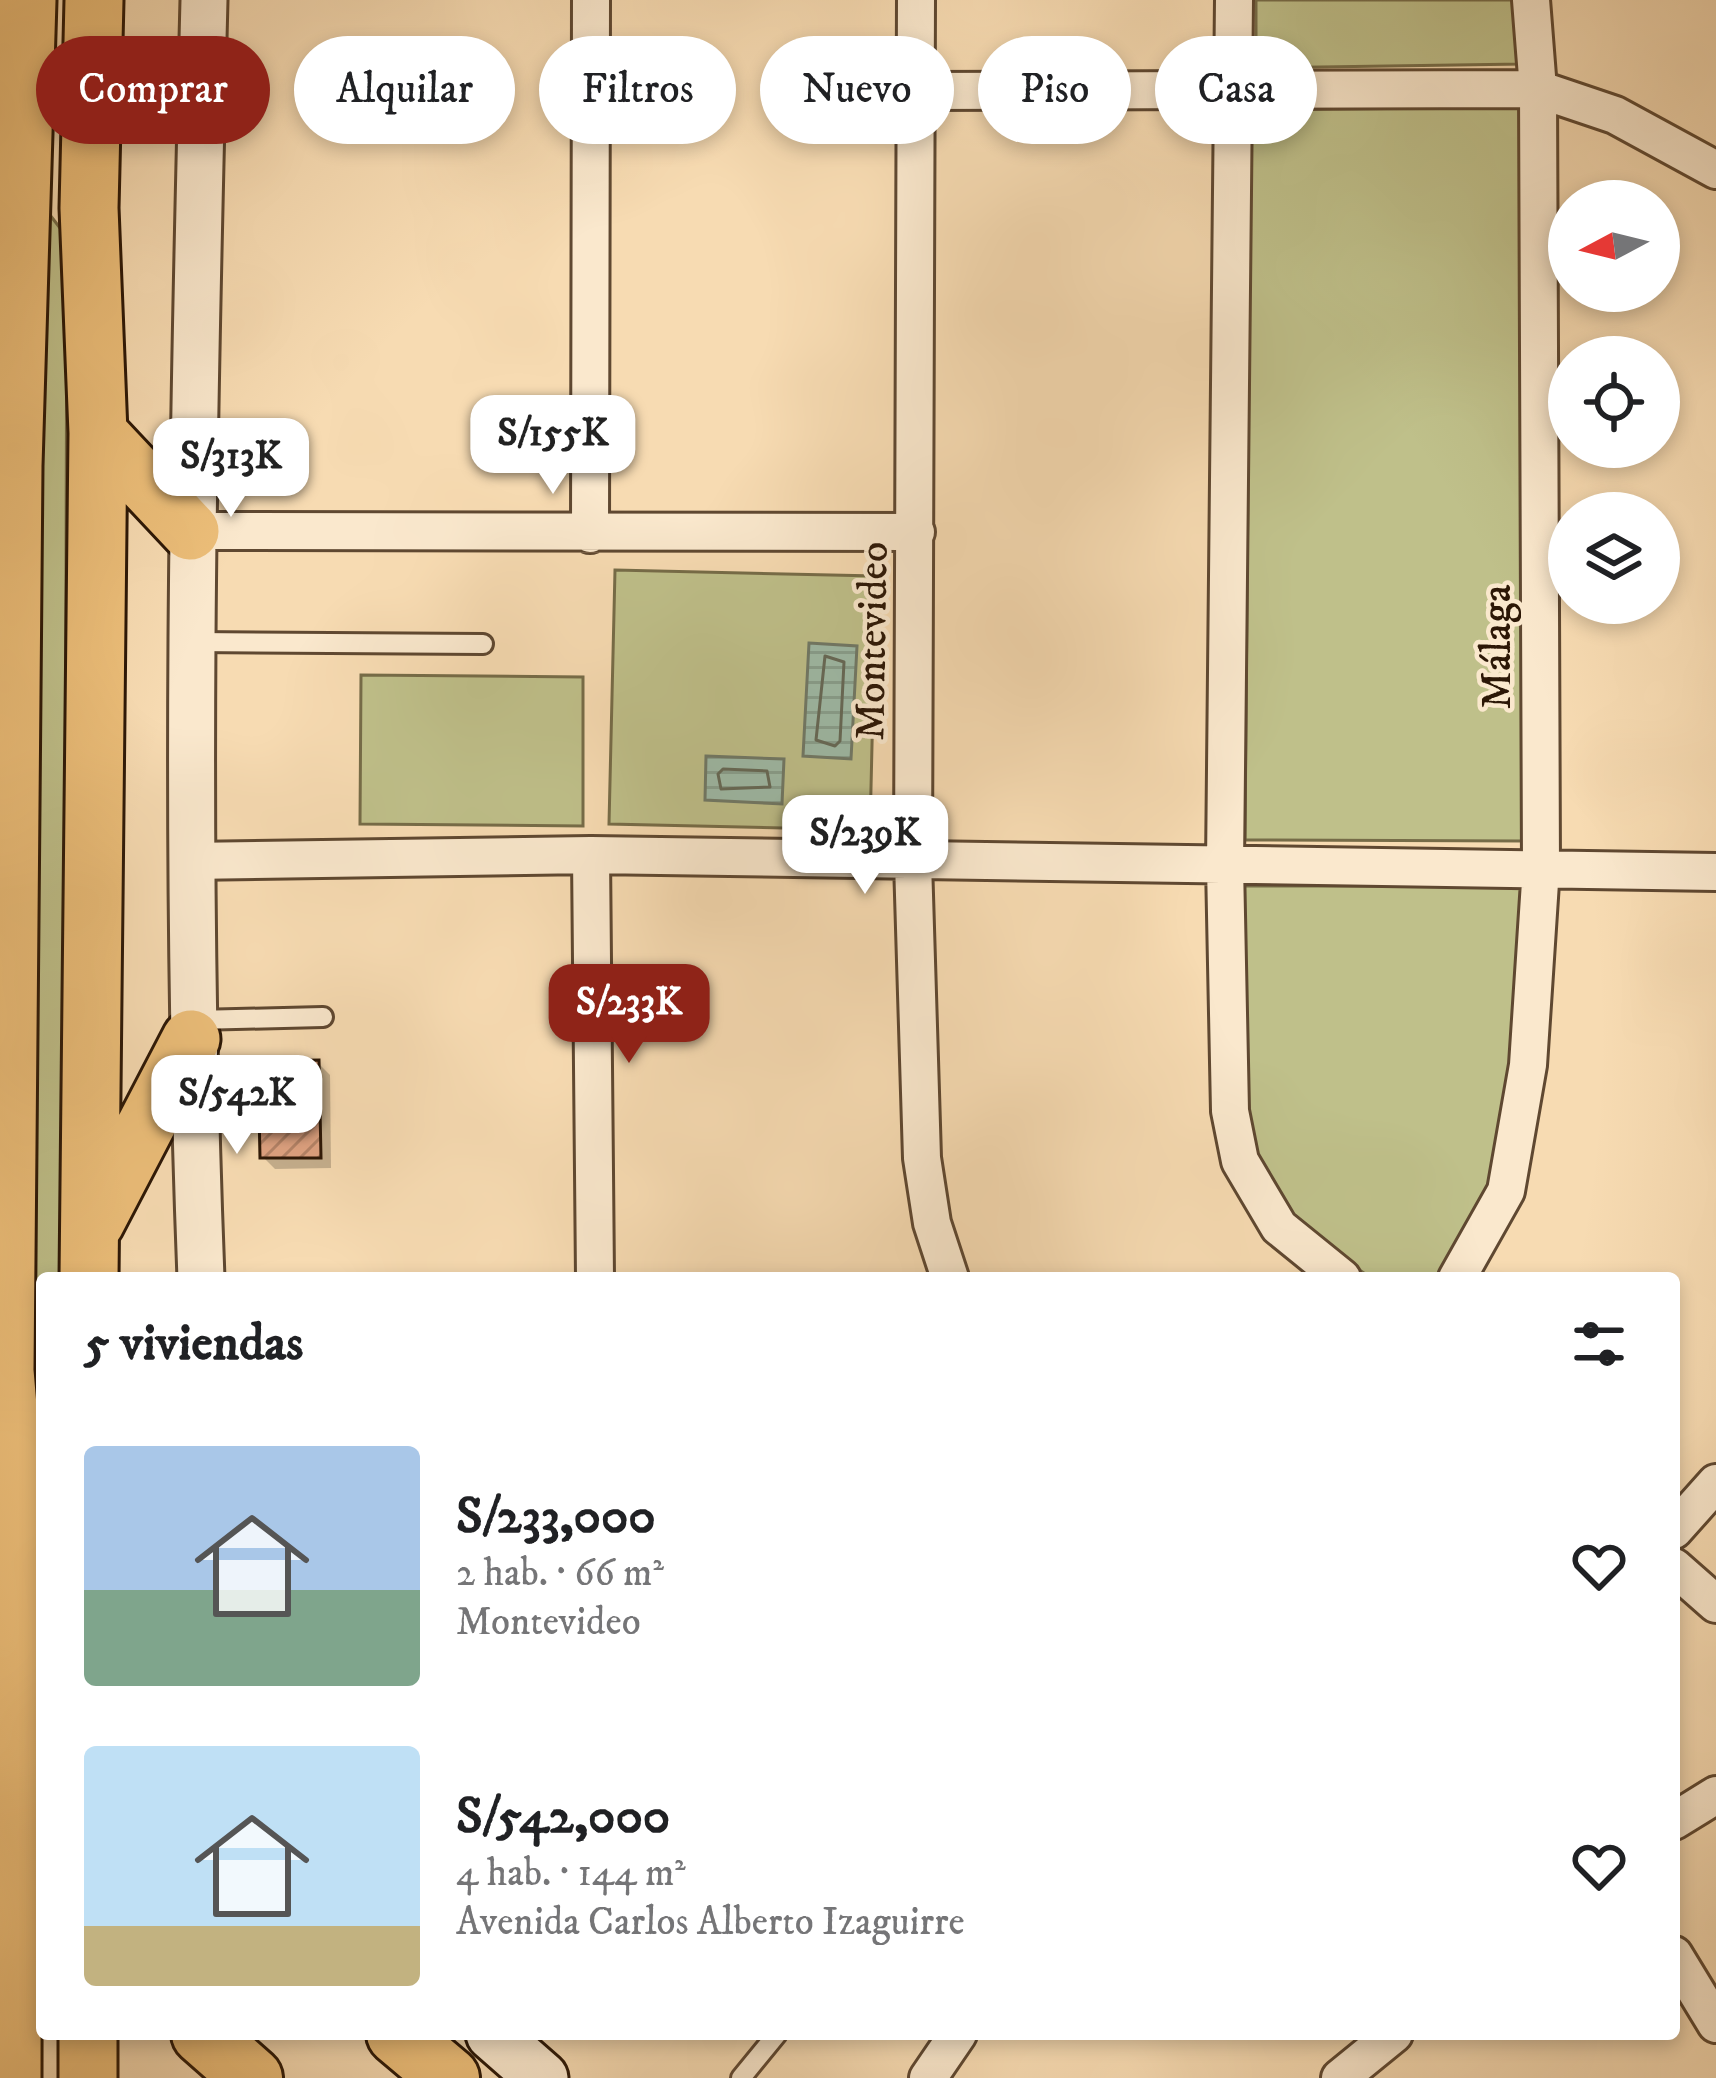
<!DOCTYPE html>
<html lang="es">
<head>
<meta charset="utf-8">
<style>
	body { margin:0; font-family:"IM FELL DW Pica",serif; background:#f6f6f6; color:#202124; height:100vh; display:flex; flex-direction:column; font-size:45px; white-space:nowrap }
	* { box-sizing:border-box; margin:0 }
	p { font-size:39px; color:#757577 }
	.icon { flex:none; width:66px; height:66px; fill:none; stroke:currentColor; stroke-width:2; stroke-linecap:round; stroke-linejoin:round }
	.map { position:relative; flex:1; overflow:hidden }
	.details { position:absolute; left:36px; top:1272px; width:1644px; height:768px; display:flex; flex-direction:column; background:#fff; border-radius:12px; box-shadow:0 6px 18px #0003 }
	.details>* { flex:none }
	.top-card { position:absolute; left:36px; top:36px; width:1644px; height:108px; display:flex; gap:24px }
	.needle { width:78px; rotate:263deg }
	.tools { position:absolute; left:1548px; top:180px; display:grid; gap:24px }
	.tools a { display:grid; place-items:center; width:132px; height:132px; border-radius:50%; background:#fff; box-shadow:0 6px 18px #0003; font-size:60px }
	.price { position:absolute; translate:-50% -102px; padding:0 27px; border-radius:24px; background:#fff; color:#222; font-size:39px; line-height:78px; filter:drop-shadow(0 3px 6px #0008) }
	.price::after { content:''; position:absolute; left:50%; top:72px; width:36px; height:27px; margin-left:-18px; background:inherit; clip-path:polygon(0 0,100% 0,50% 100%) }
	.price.current { background:#8f2418; color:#fff }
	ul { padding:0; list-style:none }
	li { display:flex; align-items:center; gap:36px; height:300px; padding:0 48px }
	li span { display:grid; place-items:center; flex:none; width:336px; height:240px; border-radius:12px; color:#555 }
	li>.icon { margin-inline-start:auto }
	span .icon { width:144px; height:144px; fill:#fffc; stroke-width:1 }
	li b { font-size:51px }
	h2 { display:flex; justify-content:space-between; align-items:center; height:144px; padding:0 48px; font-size:51px }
	.tag { padding:0 42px; border-radius:54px; background:#fff; box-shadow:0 6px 18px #0003; font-size:42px; line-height:108px }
	.tag.current { background:#8f2418; color:#fff }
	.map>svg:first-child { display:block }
	.green { fill:#bfc08a; stroke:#766c48; stroke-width:3 }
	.water { fill:url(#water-rules); stroke:#707967; stroke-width:3 }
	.shadow { fill:#0003 }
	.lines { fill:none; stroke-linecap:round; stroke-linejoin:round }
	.shore { stroke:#656957; stroke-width:3 }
	.building { fill:url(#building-hatch); stroke:#2c1706; stroke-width:3 }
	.service-casing { stroke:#5f4831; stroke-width:24 }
	.minor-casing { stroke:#5f4831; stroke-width:42 }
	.tertiary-casing { stroke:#5f4831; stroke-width:51 }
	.secondary-casing { stroke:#2c1706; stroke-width:57 }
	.primary-casing { stroke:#2c1706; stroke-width:63 }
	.trunk-casing { stroke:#2c1706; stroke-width:66 }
	.service { stroke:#fae8cd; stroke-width:18 }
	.minor { stroke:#fae8cd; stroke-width:36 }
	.tertiary { stroke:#fae8cd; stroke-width:45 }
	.secondary { stroke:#fae8cd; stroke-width:51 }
	.primary { stroke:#ecbe79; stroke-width:57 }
	.trunk { stroke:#ecbe79; stroke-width:60 }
	.labels { text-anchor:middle; stroke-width:9; stroke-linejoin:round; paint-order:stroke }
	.street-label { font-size:42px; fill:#2c1706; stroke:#fae8cd }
</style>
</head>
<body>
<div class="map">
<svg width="1716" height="2078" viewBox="0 0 1716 2078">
	<defs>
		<pattern id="water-rules" width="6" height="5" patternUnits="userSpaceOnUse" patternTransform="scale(3)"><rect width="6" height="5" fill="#9ebba8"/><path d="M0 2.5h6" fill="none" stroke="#88a08f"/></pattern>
		<pattern id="building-hatch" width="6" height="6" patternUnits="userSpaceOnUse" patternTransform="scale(3)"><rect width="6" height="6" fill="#e0a382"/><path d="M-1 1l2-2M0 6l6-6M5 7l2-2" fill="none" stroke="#b68468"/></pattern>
	</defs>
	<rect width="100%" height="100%" fill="#f7dbb2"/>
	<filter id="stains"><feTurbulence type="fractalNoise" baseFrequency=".00167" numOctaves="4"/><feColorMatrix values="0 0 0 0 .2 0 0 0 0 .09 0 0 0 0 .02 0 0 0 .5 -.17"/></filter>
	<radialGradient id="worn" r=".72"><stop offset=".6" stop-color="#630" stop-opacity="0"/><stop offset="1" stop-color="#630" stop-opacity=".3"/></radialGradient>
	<path class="green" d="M 1256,0 L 1515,0 L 1522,64 L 1256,68 Z
		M 1526,107 L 1524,841 L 1245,840 L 1251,110 Z
		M 50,215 L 67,237 L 64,1278 L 42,1278 L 42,1397 L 30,1391 L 29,225 Z
		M 615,570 L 876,576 L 870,830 L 609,824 Z
		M 361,675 L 583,677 L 583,826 L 360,824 Z
		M 1242,886 L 1522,886 L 1521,1009 L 1492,1187 L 1439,1278 L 1371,1278 L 1291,1222 L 1253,1157 L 1240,1100 Z"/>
	<path class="water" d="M 809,643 L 857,646 L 851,759 L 803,756 Z
		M 706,756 L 784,759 L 782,804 L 705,800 Z"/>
	<path class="shadow" d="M 318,1063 L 330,1075 L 331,1168 L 275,1169 L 263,1157 Z"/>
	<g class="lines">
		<path class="shore" d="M 825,656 L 844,662 L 840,741 L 835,746 L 816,740 Z
			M 723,769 L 767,771 L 770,787 L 721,789 L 718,774 Z"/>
	</g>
	<path class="building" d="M 319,1060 L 321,1158 L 260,1158 L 258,1061 Z"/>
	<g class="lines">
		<g class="service-casing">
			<path id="service" d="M 194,642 L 483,644
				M 196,1020 L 323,1017
				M 741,2078 L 777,2034"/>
		</g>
		<g class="minor-casing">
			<path id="minor" d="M 916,0 L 913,862 L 922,1158 L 932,1223 L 950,1278
				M 1234,0 L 1225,865 L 1230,1111 L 1240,1161 L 1279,1227 L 1342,1278
				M 917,91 L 1538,89 L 1615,115 L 1716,170
				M 190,531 L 916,532
				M 590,534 L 591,0
				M 591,855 L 595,1278
				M 189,861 L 591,855 L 1716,872
				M 1457,1278 L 1506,1191 L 1528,1065 L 1541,867 L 1538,89 L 1531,0
				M 1674,1530 L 1716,1483
				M 1674,1567 L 1716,1604
				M 1674,1821 L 1716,1795
				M 1674,1955 L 1716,2024
				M 928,2078 L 958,2034
				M 1340,2078 L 1394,2034"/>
		</g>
		<g class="tertiary-casing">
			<path id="tertiary" d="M 201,1278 C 184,851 193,427 204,0"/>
		</g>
		<g class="secondary-casing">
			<path id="secondary" d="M 492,2034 L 542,2078"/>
		</g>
		<g class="primary-casing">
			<path id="primary" d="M 98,433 L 190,531
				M 95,1223 L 191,1039
				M 89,1278 L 98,433 L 89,208 L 94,0
				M 12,2078 L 13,1466 L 5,1371 L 13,466 L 27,0
				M 88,2078 L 88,2034"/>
		</g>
		<g class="trunk-casing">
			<path id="trunk" d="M 0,1680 L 42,1721
				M 0,1852 L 42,1890
				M 202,2034 L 252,2078
				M 397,2034 L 449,2078"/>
		</g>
		<use href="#service" class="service"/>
		<use href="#minor" class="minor"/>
		<use href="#tertiary" class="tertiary"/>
		<use href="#secondary" class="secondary"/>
		<use href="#primary" class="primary"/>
		<use href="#trunk" class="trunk"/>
	</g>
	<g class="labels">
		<g class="street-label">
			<text transform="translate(870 641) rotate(-89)" y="15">Montevideo</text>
			<text transform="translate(1495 647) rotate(-90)" y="15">Málaga</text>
		</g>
	</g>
	<rect width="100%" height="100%" filter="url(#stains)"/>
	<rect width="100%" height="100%" fill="url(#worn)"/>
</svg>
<div class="tools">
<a><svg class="needle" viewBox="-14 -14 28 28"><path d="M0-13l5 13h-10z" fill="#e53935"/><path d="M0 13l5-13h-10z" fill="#757577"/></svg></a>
<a><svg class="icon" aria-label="locate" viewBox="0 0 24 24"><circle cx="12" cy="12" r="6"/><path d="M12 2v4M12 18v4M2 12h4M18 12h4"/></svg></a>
<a><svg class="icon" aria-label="layers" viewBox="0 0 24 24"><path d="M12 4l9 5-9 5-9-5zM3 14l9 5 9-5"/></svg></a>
</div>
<b class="price" style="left:553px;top:497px">S/155K</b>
<b class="price" style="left:231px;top:520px">S/313K</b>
<b class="price" style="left:865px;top:897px">S/239K</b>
<b class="price current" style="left:629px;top:1066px">S/233K</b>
<b class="price" style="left:237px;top:1157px">S/542K</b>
<div class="top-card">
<a class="tag current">Comprar</a>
<a class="tag">Alquilar</a>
<a class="tag">Filtros</a>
<a class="tag">Nuevo</a>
<a class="tag">Piso</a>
<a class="tag">Casa</a>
</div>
<section class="details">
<h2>5 viviendas<svg class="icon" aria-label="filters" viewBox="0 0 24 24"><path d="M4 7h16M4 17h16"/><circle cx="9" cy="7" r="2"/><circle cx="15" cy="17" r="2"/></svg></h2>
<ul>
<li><span style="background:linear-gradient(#a9c7e8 60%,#7fa58c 0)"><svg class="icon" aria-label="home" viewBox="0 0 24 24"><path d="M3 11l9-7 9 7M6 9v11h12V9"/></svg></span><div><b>S/233,000</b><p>2 hab. · 66 m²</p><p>Montevideo</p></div><svg class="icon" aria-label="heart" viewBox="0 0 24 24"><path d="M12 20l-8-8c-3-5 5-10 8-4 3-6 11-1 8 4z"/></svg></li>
<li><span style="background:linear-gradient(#bfe0f5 75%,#c2b280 0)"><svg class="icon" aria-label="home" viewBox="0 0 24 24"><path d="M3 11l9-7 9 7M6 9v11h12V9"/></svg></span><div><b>S/542,000</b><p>4 hab. · 144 m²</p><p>Avenida Carlos Alberto Izaguirre</p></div><svg class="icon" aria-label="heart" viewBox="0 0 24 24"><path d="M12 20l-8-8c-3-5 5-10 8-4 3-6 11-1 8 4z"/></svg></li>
</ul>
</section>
</div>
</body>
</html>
